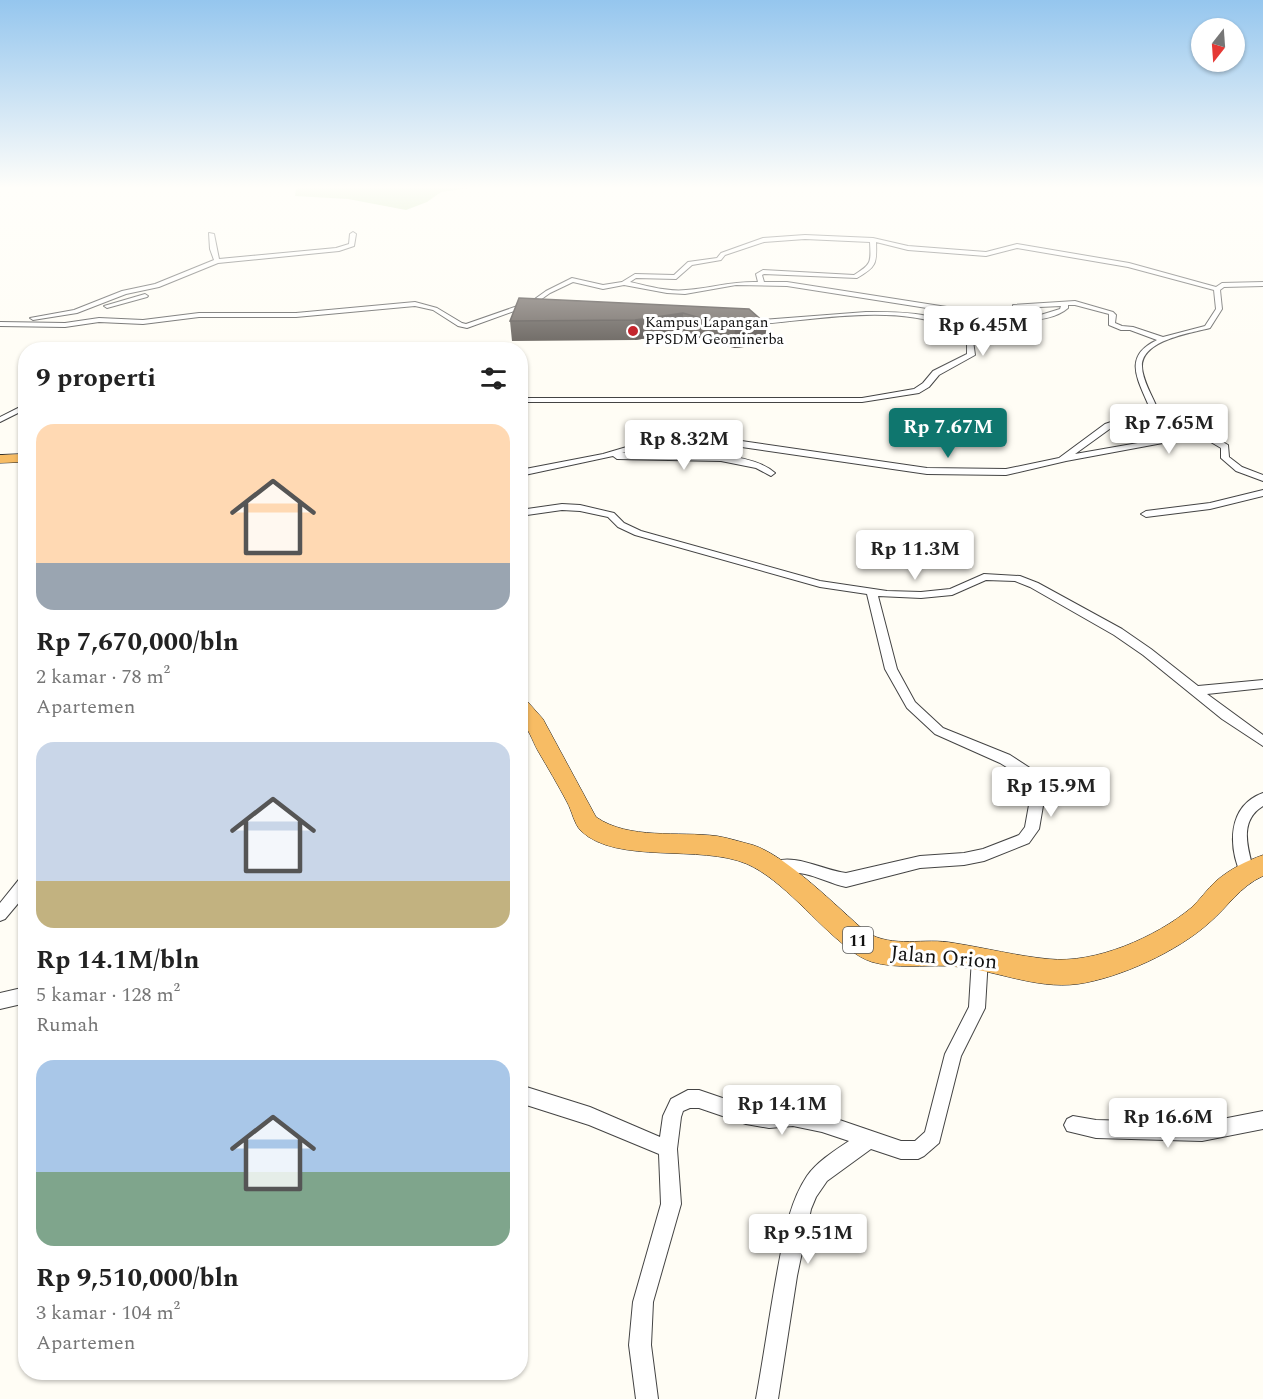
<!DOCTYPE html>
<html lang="id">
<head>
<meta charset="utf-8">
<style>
	body { margin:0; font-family:Spectral,serif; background:#f6f6f6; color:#222; height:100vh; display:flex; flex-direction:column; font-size:22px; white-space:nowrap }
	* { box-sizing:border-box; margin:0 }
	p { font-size:20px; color:#767676 }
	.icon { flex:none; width:33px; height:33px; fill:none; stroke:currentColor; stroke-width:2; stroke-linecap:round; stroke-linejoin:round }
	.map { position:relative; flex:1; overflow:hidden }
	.drawer { position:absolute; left:18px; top:342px; width:510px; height:1038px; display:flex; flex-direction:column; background:#fff; border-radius:24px; box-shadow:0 2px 4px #0004 }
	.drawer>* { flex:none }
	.needle { width:39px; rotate:197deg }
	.buttons { position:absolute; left:1191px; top:18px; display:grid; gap:12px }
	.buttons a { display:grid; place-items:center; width:54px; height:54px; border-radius:50%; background:#fff; box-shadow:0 2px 4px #0004; font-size:30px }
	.price { position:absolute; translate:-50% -51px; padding:0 14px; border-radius:6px; background:#fff; color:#222; font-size:20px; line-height:39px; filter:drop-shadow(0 2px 3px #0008) }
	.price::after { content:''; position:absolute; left:50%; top:36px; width:18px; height:14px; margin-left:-9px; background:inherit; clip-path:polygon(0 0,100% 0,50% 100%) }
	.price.selected { background:#0f766e; color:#fff }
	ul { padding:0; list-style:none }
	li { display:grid; align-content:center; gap:12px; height:318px; padding:0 18px }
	li span { display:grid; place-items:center; height:186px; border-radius:18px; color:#555 }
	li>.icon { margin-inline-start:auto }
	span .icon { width:108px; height:108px; fill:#fffc; stroke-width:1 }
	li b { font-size:26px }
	h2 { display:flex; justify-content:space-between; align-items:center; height:72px; padding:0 18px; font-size:26px }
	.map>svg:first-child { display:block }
	.forest { fill:#b9dc9c }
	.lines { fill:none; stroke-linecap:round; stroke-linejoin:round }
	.minor-casing { stroke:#444; stroke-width:2 }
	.trunk-casing { stroke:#222; stroke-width:1 }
	.minor { fill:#fff; fill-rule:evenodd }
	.trunk { fill:#f7bc64; fill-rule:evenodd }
	.wall { fill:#4d4742 }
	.shaded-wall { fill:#3f3936 }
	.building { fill:#5a524d; stroke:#3f3936; stroke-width:1.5 }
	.poi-dot { fill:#c4262e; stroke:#fff; stroke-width:2 }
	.labels { text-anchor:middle; stroke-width:6; stroke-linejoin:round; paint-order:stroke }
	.far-poi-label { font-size:15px; fill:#111; stroke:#fff; text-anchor:start }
	.shield { fill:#fff; stroke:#585858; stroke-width:1.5 }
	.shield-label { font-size:16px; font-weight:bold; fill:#111 }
	.near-street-label { font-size:21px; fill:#111; stroke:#fff }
</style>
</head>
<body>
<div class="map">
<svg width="1263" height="1399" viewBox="0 0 1263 1399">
	<rect width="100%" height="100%" fill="#fffdf5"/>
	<path class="forest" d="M 303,187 L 477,187 L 441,192 L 427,202 L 406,210 L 348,199 L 295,196 L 296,189 Z"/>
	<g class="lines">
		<g class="minor-casing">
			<path id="minor" d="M 353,232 L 356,234 L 354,246 L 339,251 L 218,263 L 159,287 L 126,294 L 77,313 L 33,320 L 30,318 L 74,310 L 122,291 L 155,284 L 214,260 L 210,249 L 209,233 L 214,234 L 219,259 L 336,248 L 349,244 L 350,234 Z
				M 805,235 L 873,238 L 908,246 L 986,252 L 1017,244 L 1129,263 L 1216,287 L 1222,283 L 1263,282 L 1263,286 L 1224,287 L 1220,290 L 1222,309 L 1210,328 C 1191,333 1142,340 1142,366 C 1142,380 1153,397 1158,410 L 1157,412 L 1111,428 L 1075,454 L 1195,433 L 1209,434 L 1228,445 L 1229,457 L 1242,467 L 1263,475 L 1263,481 L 1236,471 L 1221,458 L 1221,448 L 1204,438 L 1195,437 L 1066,461 L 1006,475 L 927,474 L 707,442 L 674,441 L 622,453 C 661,454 747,447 775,473 L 771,476 L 756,468 L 721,461 L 617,459 L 613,456 L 520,476 L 520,470 L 603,454 L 657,438 L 674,435 L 707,436 L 927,468 L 1006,469 L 1059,458 L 1105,424 L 1150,409 C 1139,381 1121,357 1157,340 L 1130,330 L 1121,330 L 1109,325 L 1109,314 L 1075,305 L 1068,305 L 1068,308 C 1057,318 1036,321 1021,320 L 1023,330 L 1016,333 L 999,322 L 984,317 L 787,286 L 736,285 L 685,294 L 667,293 L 624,285 L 603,289 L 573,282 L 550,293 L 536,303 L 467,328 L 458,326 L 433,310 L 415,306 L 296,317 L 199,317 L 143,324 L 99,322 L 65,327 L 0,326 L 0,322 L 65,323 L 99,318 L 143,320 L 199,313 L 296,313 L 415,302 L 437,308 L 462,323 L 466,324 L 532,301 L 546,291 L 572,278 L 603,285 L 622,282 L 635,274 L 674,275 L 688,262 L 717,258 L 721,253 L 763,238 ZM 805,239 L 870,242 C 871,262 872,264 854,275 L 763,270 L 756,274 L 758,282 C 733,281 711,288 686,290 C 668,292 648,286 630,282 L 636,278 L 676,279 L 692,265 L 721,260 L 725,255 L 764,242 ZM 876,242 L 908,250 L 986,256 L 1017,248 L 1128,267 L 1214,290 L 1216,309 L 1205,326 L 1163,337 L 1133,327 L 1122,326 L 1115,323 L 1116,315 L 1113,312 L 1075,301 L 1013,305 L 1016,328 L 1003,320 L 985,313 L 787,282 L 764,282 L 762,275 L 764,274 L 857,278 C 876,267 877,264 876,242 ZM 1061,306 L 1060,309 L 1034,317 L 1020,316 L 1019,308 Z
				M 145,294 L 148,296 L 147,297 L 107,308 L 104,306 Z
				M 866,312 C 905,312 945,311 973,341 L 975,355 L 939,375 L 929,387 L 919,393 L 862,402 L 520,402 L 520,398 L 862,398 L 914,389 L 923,383 L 933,371 L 967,354 L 967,342 C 961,337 955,330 948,327 C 894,303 808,321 749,325 L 746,323 L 749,321 Z
				M 26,404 L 26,409 L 0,422 L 0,417 Z
				M 1263,490 L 1263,496 L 1210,509 L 1146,517 L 1141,514 L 1146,511 L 1210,503 Z
				M 562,504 L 580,505 L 614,513 L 624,523 L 641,531 L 820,581 L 887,591 L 921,592 L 950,589 L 984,574 L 1020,576 L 1038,583 L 1122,629 L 1151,649 L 1198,686 L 1263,680 L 1263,688 L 1207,694 L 1263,735 L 1263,746 L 1222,719 L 1143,655 L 1114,635 L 1030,587 L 1015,581 L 986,580 L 952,595 L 921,598 L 878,596 L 897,669 L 915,702 L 943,728 L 1010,755 L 1036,772 L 1045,794 L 1039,829 L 1029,843 L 984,861 L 964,865 L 920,868 L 846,887 C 832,884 819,877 805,874 C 794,871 783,874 772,870 L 770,866 L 772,862 C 796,853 822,870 846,873 L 920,856 L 964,853 L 983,849 L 1019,835 L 1025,827 L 1031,794 L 1026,779 L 1000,763 L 935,734 L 907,708 L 885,669 L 867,594 L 820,587 L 635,535 L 618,527 L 608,517 L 580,511 L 562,510 L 520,516 L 520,510 Z
				M 1263,793 L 1263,806 C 1238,821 1248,849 1254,872 L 1252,877 L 1247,878 L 1242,877 C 1228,847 1227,806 1263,793 Z
				M 26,876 L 26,894 L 5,919 L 0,921 L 0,903 L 21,877 Z
				M 980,950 L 986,953 L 988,958 L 985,1008 L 961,1056 L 939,1143 L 924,1156 L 918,1159 L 901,1159 L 871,1149 L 827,1181 L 816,1197 L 811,1209 L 797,1276 L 778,1399 L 756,1399 C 764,1355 770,1311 778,1268 C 784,1237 789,1203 807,1176 C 818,1161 834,1151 849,1141 L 822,1132 L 793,1126 L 769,1128 L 746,1124 L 699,1108 L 690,1108 L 683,1111 L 681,1117 L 677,1149 L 681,1204 L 653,1302 L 651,1345 L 658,1399 L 636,1399 L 629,1345 L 633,1302 L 661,1204 L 659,1154 L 589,1125 L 520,1103 L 520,1085 L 590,1107 L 660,1137 L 663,1116 L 671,1099 L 688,1090 L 699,1090 L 746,1106 L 769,1110 L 793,1108 L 822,1114 L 901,1141 L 915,1141 L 925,1132 L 945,1054 L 969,1007 L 972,958 L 974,953 Z
				M 26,987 L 26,1003 L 0,1009 L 0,993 Z
				M 1263,1111 L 1263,1129 L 1202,1141 L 1096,1138 L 1067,1131 L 1064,1125 L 1067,1119 L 1073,1116 L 1096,1120 L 1202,1123 Z"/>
		</g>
		<g class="trunk-casing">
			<path id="trunk" d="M 26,454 L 26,462 L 0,463 L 0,455 Z
				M 520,699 L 527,701 L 543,719 L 596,817 C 629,840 678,831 717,836 C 729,838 741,842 753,845 C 787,856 837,907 866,932 C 894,949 924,937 954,943 C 986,948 1017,956 1049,959 C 1095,964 1156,937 1191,908 C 1200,900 1207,889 1216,881 C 1230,869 1246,861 1263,855 L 1263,876 C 1239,887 1228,907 1209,923 C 1178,951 1120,978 1078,984 C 1034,990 992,968 948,966 C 923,965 897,969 872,962 C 863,959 855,954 848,948 C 816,924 783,880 747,864 C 701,844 617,865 581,831 C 574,824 572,811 567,802 C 558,785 548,768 538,751 C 532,740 529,729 520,720 Z"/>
		</g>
		<use href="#minor" class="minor"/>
		<use href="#trunk" class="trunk"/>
	</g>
	<path class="wall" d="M 749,309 L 764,345 L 734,348 L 682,333 L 635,340 L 512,341 L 510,321 Z"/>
	<path class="shaded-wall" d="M 683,313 L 682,333 L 635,340 L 635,320 Z
		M 767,325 L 764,345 L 734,348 L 735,328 Z"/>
	<path class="building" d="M 519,298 L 749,309 L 767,325 L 735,328 L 683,313 L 635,320 L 510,321 Z"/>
	<linearGradient id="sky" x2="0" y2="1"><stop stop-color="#95c6ee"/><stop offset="0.49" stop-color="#fffefa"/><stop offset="1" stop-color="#fffefa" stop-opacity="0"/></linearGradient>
	<rect width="1263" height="383" fill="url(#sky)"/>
	<circle class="poi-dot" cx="633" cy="331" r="6"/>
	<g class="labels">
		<g class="far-poi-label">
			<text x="645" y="327">Kampus Lapangan<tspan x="645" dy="17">PPSDM Geominerba</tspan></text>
		</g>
		<rect class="shield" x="843" y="927" width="30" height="26" rx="4.5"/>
		<g class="shield-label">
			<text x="858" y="946">11</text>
		</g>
		<g class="near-street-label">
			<text transform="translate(944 957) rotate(5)" y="7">Jalan Orion</text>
		</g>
	</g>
</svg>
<div class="buttons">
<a><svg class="needle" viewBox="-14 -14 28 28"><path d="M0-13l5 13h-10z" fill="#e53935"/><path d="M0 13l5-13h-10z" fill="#767676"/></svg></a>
</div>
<b class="price" style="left:983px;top:357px">Rp 6.45M</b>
<b class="price" style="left:1169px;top:455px">Rp 7.65M</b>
<b class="price selected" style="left:948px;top:459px">Rp 7.67M</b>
<b class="price" style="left:684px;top:471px">Rp 8.32M</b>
<b class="price" style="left:915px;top:581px">Rp 11.3M</b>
<b class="price" style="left:1051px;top:818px">Rp 15.9M</b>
<b class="price" style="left:782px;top:1136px">Rp 14.1M</b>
<b class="price" style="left:1168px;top:1149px">Rp 16.6M</b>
<b class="price" style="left:808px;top:1265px">Rp 9.51M</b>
<section class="drawer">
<h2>9 properti<svg class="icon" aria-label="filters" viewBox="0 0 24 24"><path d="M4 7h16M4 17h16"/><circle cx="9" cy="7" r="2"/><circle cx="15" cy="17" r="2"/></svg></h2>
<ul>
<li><span style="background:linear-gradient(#ffd9b3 75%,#9aa5b1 0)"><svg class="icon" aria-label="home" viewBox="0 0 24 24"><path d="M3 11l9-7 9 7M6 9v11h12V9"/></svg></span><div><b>Rp 7,670,000/bln</b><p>2 kamar · 78 m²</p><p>Apartemen</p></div></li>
<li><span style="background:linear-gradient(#c9d6e8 75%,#c2b280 0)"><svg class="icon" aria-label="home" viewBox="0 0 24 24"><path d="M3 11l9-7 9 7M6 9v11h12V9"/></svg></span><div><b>Rp 14.1M/bln</b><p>5 kamar · 128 m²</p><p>Rumah</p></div></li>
<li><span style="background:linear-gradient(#a9c7e8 60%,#7fa58c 0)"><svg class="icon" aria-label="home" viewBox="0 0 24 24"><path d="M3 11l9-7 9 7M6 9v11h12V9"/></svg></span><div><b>Rp 9,510,000/bln</b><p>3 kamar · 104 m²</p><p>Apartemen</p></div></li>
</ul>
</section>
</div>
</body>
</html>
